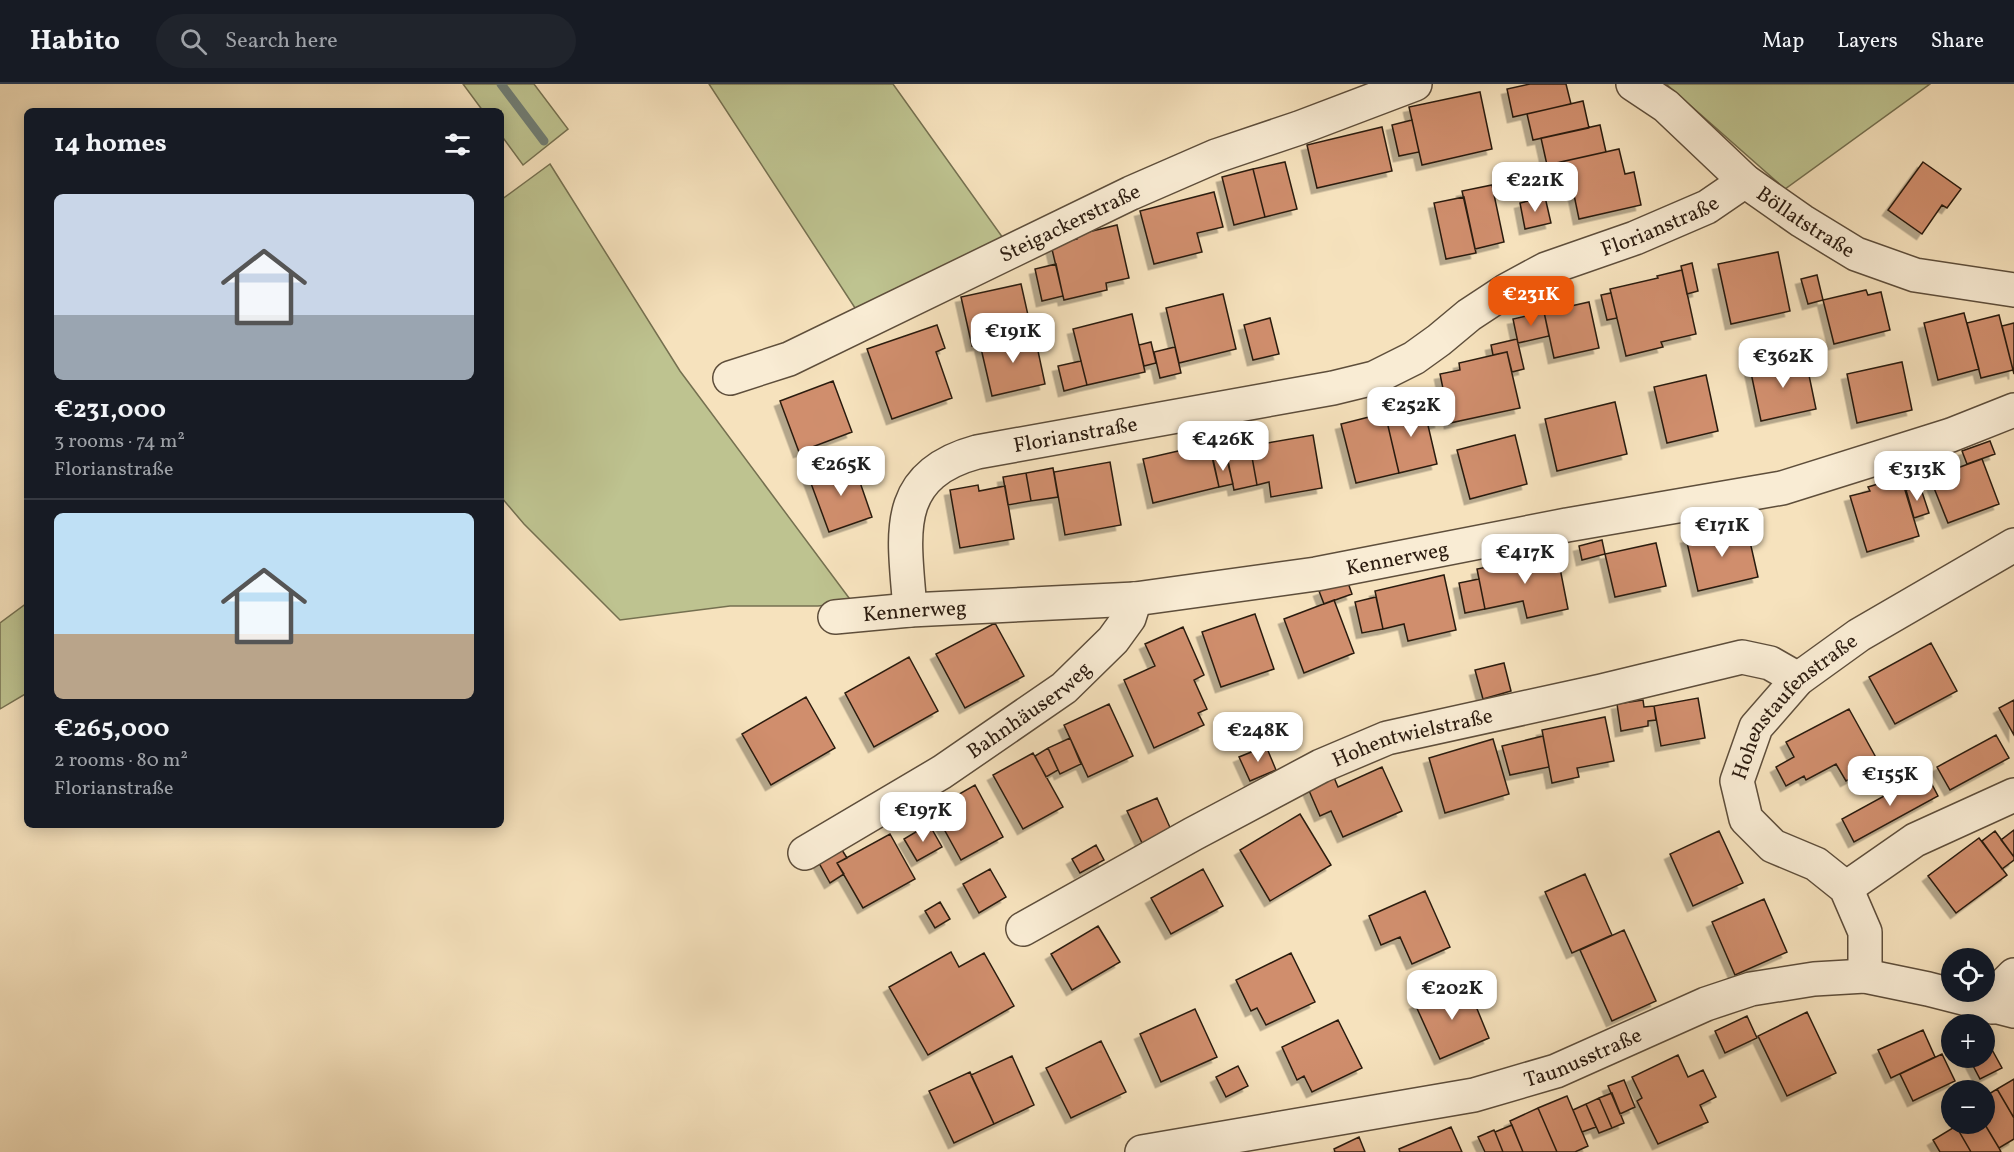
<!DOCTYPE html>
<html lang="en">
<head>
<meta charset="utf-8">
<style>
	body { margin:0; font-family:Vollkorn,serif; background:#20242c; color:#f1f3f6; height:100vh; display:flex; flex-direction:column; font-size:22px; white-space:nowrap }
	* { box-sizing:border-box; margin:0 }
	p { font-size:20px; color:#9ea1a6 }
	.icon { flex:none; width:33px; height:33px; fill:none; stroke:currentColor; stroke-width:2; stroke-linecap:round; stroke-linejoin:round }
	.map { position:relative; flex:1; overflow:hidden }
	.details { position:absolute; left:24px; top:24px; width:480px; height:720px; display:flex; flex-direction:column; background:#171b24; border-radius:9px; box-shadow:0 3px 15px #0003 }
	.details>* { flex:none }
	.buttons { position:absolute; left:1941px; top:864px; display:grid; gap:12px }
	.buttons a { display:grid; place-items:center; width:54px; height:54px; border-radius:50%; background:#171b24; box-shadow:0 3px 15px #0003; font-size:30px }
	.price { position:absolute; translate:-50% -51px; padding:0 14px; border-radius:12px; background:#fff; color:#222; font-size:20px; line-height:39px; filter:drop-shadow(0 2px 3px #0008) }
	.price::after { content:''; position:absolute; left:50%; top:36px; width:18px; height:14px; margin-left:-9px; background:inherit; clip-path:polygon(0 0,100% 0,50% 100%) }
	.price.active { background:#ea580c; color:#fff }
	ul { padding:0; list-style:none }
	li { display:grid; align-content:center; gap:12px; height:318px; padding:0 30px }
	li+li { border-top:2px solid #363941 }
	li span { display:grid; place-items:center; height:186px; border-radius:9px; color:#555 }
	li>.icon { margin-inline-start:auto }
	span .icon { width:108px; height:108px; fill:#fffc; stroke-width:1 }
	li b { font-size:26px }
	h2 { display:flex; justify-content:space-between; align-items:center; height:72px; padding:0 30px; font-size:26px }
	header { display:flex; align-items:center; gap:36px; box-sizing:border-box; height:84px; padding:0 30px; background:#171b24; border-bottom:2px solid #363941 }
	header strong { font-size:28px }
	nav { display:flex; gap:33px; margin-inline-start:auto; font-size:21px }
	.search { width:420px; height:54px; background:#20242c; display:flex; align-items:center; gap:15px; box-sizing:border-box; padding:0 21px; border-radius:33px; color:#9ea1a6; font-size:22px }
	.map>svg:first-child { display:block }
	.green { fill:#bec390; stroke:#757050; stroke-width:1.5 }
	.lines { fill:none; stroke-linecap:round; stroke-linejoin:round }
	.stream { stroke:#707d74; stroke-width:9 }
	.building { fill:#d08e6d; stroke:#2c1c10; stroke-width:1.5; filter:url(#shadow) }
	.minor-casing { stroke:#5e4e3b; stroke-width:36 }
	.minor { stroke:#f9ecd4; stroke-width:33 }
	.labels { text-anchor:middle; stroke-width:6; stroke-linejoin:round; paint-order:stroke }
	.street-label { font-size:21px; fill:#2c1c10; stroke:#f9ecd4 }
</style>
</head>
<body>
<header>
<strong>Habito</strong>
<div class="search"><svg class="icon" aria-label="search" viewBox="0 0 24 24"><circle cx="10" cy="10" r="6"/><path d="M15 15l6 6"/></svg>Search here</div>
<nav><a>Map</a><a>Layers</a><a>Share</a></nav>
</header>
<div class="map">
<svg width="2014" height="1068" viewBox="0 0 2014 1068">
	<defs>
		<filter id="shadow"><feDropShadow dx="-5.5" dy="5.5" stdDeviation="0" flood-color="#0004"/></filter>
	</defs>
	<rect width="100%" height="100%" fill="#f6e2bd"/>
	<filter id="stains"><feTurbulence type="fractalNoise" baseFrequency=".00333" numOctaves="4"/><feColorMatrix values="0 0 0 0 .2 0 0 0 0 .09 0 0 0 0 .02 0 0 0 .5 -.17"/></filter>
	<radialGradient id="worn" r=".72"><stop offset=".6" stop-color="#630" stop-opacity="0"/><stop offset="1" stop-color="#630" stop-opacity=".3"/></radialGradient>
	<path class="green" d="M 463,0 L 534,0 L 568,45 L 523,81 L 501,51 L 501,27 L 483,27 Z
		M 709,0 L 893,0 L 1003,154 L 857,227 Z
		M 1666,0 L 1930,0 L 1785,105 Z
		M 550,80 L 680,287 L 852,518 L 818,522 L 730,522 L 620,536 L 524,440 L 501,413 L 501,116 Z
		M 27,519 L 27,609 L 0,625 L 0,539 Z"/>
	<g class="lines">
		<path class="stream" d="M 501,0 L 544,57"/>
	</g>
	<path class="building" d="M 1530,0 L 1566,0 L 1571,20 L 1513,33 L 1507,5 Z
		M 1480,8 L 1492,65 L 1422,81 L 1409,23 Z
		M 1583,17 L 1589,44 L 1533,56 L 1527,30 Z
		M 1412,36 L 1419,68 L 1399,72 L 1392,41 Z
		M 1600,41 L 1606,68 L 1547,81 L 1541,54 Z
		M 1382,43 L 1392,87 L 1317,104 L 1307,61 Z
		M 1619,65 L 1625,90 L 1634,88 L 1641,121 L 1579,135 L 1573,106 L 1566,107 L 1560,78 Z
		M 1285,78 L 1297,125 L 1265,133 L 1253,85 Z
		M 1923,78 L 1961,105 L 1947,124 L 1942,121 L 1922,150 L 1888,126 Z
		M 1253,85 L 1265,133 L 1234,141 L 1222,93 Z
		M 1492,101 L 1504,158 L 1475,165 L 1462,107 Z
		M 1214,108 L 1223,143 L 1197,149 L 1202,168 L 1154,180 L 1140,127 Z
		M 1464,113 L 1476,169 L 1446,175 L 1434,119 Z
		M 1545,113 L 1551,139 L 1525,145 L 1520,119 Z
		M 1117,141 L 1129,194 L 1106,199 L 1107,206 L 1064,216 L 1051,161 L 1077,155 L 1076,151 Z
		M 1778,168 L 1790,227 L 1731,240 L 1718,180 Z
		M 1692,179 L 1698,207 L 1687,210 L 1681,182 Z
		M 1056,180 L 1063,212 L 1042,217 L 1035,185 Z
		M 1682,186 L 1696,250 L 1661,258 L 1663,263 L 1626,272 L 1610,205 L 1658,194 L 1657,192 Z
		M 1817,191 L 1823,216 L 1808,220 L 1801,195 Z
		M 1021,200 L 1032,249 L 972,262 L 961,213 Z
		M 1866,206 L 1868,211 L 1881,208 L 1890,246 L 1834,260 L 1823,216 Z
		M 1611,209 L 1617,234 L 1607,236 L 1601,211 Z
		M 1223,210 L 1236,265 L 1179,279 L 1166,224 Z
		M 1589,218 L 1599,264 L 1554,274 L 1544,228 Z
		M 1544,228 L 1549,252 L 1518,259 L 1513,235 Z
		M 1964,229 L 1979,285 L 1938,296 L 1924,239 Z
		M 1132,230 L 1145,288 L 1087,301 L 1073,245 Z
		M 1999,231 L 2013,286 L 1981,294 L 1967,239 Z
		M 1270,234 L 1279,270 L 1253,276 L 1244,241 Z
		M 2014,239 L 2014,290 L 2002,242 Z
		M 937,241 L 945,264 L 936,268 L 952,314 L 892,335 L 867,265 Z
		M 1034,248 L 1045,300 L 992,312 L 980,260 Z
		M 1517,255 L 1524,285 L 1512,288 L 1507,268 L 1493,271 L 1491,261 Z
		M 1151,258 L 1156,279 L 1144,282 L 1139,261 Z
		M 1175,263 L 1181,289 L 1160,294 L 1154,268 Z
		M 1507,268 L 1520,324 L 1450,339 L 1440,290 L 1460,286 L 1459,279 Z
		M 1805,272 L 1816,325 L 1761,337 L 1750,284 Z
		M 1081,277 L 1087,301 L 1064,307 L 1058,282 Z
		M 1902,278 L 1912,326 L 1857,339 L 1847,290 Z
		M 1706,291 L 1718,347 L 1667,359 L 1654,303 Z
		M 833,297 L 852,348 L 799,368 L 780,317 Z
		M 1434,312 L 1440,338 L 1428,341 L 1422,315 Z
		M 1615,318 L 1627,370 L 1557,387 L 1545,335 Z
		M 1423,320 L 1437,380 L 1399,389 L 1385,329 Z
		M 1385,329 L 1399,389 L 1356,399 L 1341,340 Z
		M 1313,351 L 1322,404 L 1271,413 L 1269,398 L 1257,401 L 1250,362 Z
		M 1515,351 L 1527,400 L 1470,415 L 1457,366 Z
		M 1990,357 L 1995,370 L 1967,380 L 1962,367 Z
		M 1209,360 L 1219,403 L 1153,419 L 1143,375 Z
		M 1250,362 L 1257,401 L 1234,406 L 1226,367 Z
		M 1226,372 L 1233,400 L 1219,403 L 1213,375 Z
		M 1982,375 L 1999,420 L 1948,439 L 1930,394 Z
		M 853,378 L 872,433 L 829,448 L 809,394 Z
		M 1110,378 L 1121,441 L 1065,451 L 1054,388 Z
		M 1053,384 L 1058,413 L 1031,417 L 1026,389 Z
		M 1026,389 L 1031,417 L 1008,421 L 1003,393 Z
		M 1901,393 L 1919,452 L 1867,468 L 1850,412 L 1870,407 L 1868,403 Z
		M 978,401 L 979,407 L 1005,402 L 1014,455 L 960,464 L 950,406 Z
		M 1920,402 L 1929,429 L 1914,434 L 1906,406 Z
		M 1756,423 L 1760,437 L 1714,448 L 1710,434 Z
		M 1746,440 L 1758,493 L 1698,507 L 1686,454 Z
		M 1602,456 L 1605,470 L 1582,476 L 1579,462 Z
		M 1656,459 L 1666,502 L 1615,513 L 1605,470 Z
		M 1557,469 L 1568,525 L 1527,534 L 1523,517 L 1485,525 L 1477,485 Z
		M 1444,491 L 1456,546 L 1408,557 L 1404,540 L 1383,545 L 1375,507 Z
		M 1479,495 L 1485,525 L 1465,529 L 1459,499 Z
		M 1347,496 L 1352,510 L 1324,520 L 1319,507 Z
		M 1376,513 L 1383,545 L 1362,549 L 1355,518 Z
		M 1334,516 L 1354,569 L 1304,589 L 1284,535 Z
		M 1255,530 L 1274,585 L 1221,603 L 1202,548 Z
		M 995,539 L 1024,592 L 965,624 L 936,570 Z
		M 1183,543 L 1204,591 L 1194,596 L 1207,625 L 1198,629 L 1204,641 L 1154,664 L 1124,596 L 1155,582 L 1145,560 Z
		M 1931,559 L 1957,607 L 1895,640 L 1869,593 Z
		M 909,573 L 938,627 L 874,663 L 845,609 Z
		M 1504,579 L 1511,607 L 1483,615 L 1475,586 Z
		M 806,613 L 835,664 L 771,701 L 742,650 Z
		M 1698,614 L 1705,654 L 1661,662 L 1654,622 Z
		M 1643,616 L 1644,623 L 1654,622 L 1656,636 L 1648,637 L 1648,642 L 1621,647 L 1617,620 Z
		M 2014,616 L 2014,651 L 1999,624 Z
		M 1109,620 L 1133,672 L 1088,693 L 1064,641 Z
		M 1849,625 L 1879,679 L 1846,697 L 1836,680 L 1806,696 L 1804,692 L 1786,702 L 1776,683 L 1794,673 L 1786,658 Z
		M 1605,633 L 1614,677 L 1577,684 L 1579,693 L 1552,699 L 1542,646 Z
		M 1996,651 L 2009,674 L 1950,706 L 1937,683 Z
		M 1543,652 L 1549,683 L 1510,691 L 1502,662 Z
		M 1070,654 L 1081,680 L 1060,690 L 1048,664 Z
		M 1493,655 L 1509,710 L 1445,729 L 1429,674 Z
		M 1266,662 L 1276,686 L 1250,697 L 1239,673 Z
		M 1048,664 L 1058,686 L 1046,693 L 1035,672 Z
		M 1033,669 L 1063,723 L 1023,745 L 993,691 Z
		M 1382,683 L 1402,727 L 1343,753 L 1331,727 L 1320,732 L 1307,702 L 1333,691 L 1338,703 Z
		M 1926,689 L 1938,712 L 1854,758 L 1842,735 Z
		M 975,701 L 1003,753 L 961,776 L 933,725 Z
		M 1157,714 L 1172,748 L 1143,761 L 1127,727 Z
		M 1300,730 L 1331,781 L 1270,817 L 1240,766 Z
		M 929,740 L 942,763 L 917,777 L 904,755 Z
		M 2014,746 L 2014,773 L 2001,756 Z
		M 1719,747 L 1743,799 L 1693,822 L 1670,770 Z
		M 1995,747 L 2014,773 L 2014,776 L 2002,785 L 1982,757 Z
		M 890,750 L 915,795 L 863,824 L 837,779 Z
		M 1979,754 L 2007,791 L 1956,829 L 1928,792 Z
		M 1096,761 L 1104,776 L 1080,789 L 1072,775 Z
		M 842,766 L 847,774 L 837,779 L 844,790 L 830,799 L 819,779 Z
		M 990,785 L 1006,813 L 979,829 L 963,800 Z
		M 1203,785 L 1223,822 L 1171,850 L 1151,814 Z
		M 1585,790 L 1612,851 L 1572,869 L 1545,808 Z
		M 1425,807 L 1450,863 L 1412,880 L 1400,853 L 1381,861 L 1369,832 Z
		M 1764,815 L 1787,868 L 1735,891 L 1712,838 Z
		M 940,818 L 950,835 L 935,844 L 925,827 Z
		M 1098,842 L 1120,878 L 1072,906 L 1051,870 Z
		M 1624,846 L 1656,917 L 1612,937 L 1580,866 Z
		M 951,868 L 959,883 L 984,869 L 1014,922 L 928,971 L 889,903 Z
		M 1291,869 L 1315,918 L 1266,941 L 1257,924 L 1251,927 L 1236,896 Z
		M 1466,898 L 1489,954 L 1440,975 L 1415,920 Z
		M 1195,925 L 1217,973 L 1161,998 L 1140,950 Z
		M 1807,928 L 1836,989 L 1787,1012 L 1758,952 Z
		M 1747,932 L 1757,954 L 1725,969 L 1715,947 Z
		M 1338,936 L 1362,984 L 1312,1008 L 1304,992 L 1297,996 L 1282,963 Z
		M 1923,946 L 1935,973 L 1891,994 L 1878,966 Z
		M 1101,957 L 1126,1008 L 1071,1034 L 1046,984 Z
		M 1990,962 L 2002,984 L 1980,995 L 1969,974 L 1984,974 L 1984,965 Z
		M 1942,970 L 1955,997 L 1913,1017 L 1900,990 Z
		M 1678,971 L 1688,993 L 1703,986 L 1716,1013 L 1700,1021 L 1708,1038 L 1658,1060 L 1637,1017 L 1642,1014 L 1632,993 Z
		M 1012,972 L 1034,1021 L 994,1040 L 971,991 Z
		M 1238,982 L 1248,1002 L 1226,1013 L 1216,993 Z
		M 970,988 L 994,1040 L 954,1059 L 929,1007 Z
		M 2014,995 L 2014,1034 L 1997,1005 Z
		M 1624,996 L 1635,1023 L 1620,1030 L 1608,1002 Z
		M 1997,1005 L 2014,1034 L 2014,1055 L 1999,1064 L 1984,1039 L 1984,1013 Z
		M 1612,1009 L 1624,1039 L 1612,1044 L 1599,1014 Z
		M 1567,1012 L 1588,1062 L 1575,1068 L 1557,1068 L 1538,1024 Z
		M 1599,1014 L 1612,1044 L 1599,1049 L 1586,1020 Z
		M 1586,1020 L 1596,1043 L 1582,1048 L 1573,1026 Z
		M 1538,1024 L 1557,1068 L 1523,1068 L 1510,1037 Z
		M 1984,1039 L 1999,1064 L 2001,1068 L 1971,1068 L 1956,1042 L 1961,1040 Z
		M 1512,1041 L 1523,1068 L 1503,1068 L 1495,1048 Z
		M 1956,1042 L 1971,1068 L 1940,1068 L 1933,1056 Z
		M 1451,1043 L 1462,1068 L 1400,1068 L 1399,1065 Z
		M 1494,1046 L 1495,1048 L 1503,1068 L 1485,1068 L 1478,1053 Z
		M 1359,1053 L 1365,1068 L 1335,1068 L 1334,1065 Z"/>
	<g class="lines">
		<g class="minor-casing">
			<g id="minor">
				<path id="s1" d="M 1633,0 L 1666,22 L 1745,97 L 1802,137 L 1856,170 L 1915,191 L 2014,206"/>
				<path id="s2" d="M 730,294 L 789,275 L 1131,109 L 1216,72 L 1299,44 L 1415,0"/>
				<path id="s3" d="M 910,526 C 905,454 889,392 977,368 L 1333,304 L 1374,294 L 1414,274 L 1439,256 L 1469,231 L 1507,206 L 1546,185 L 1635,154 L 1707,123 L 1745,97"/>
				<path id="s4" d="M 835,533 L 910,526 L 1135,515 L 1316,490 L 1567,441 L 1782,404 L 1951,351 L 2014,326"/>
				<path id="s5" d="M 805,769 L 942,688 L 1064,604 L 1113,556 L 1129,534 L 1135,515"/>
				<path d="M 1846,804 L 1915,756 L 2014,711"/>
				<path id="s6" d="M 1023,845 L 1193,750 L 1321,682 L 1387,654 L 1601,607 L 1742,573 L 1770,579 L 1798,595"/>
				<path id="s7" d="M 1865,892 L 1865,848 L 1846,804 L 1816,780 L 1773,762 L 1746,735 L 1737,697 L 1756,643 L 1798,595 L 1859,551 L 2014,461"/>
				<path d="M 1992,923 L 2005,900 L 2014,891"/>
				<path id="s8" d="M 1142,1068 L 1474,1011 L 1556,987 L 1706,920 L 1751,905 L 1814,895 L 1865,892 L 1928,905 L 2014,927"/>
			</g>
		</g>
		<use href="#minor" class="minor"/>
	</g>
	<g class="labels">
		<g class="street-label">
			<text dy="7" stroke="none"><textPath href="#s1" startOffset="222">Böllatstraße</textPath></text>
			<text dy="7" stroke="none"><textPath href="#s2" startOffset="374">Steigackerstraße</textPath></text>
			<text dy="7" stroke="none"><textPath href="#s3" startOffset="924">Florianstraße</textPath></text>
			<text dy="7" stroke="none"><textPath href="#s3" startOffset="294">Florianstraße</textPath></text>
			<text dy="7" stroke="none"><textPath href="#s4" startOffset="566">Kennerweg</textPath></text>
			<text dy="7" stroke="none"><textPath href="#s4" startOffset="80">Kennerweg</textPath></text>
			<text dy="7" stroke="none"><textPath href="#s5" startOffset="266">Bahnhäuserweg</textPath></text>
			<text dy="7" stroke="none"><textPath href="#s7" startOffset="351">Hohenstaufenstraße</textPath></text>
			<text dy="7" stroke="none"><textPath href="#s6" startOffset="436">Hohentwielstraße</textPath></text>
			<text dy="7" stroke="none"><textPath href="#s8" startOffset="452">Taunusstraße</textPath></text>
		</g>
	</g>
	<rect width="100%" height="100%" filter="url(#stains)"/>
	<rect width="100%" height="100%" fill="url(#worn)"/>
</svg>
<div class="buttons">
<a><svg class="icon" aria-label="locate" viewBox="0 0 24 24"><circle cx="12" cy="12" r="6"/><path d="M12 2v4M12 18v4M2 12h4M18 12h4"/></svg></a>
<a>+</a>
<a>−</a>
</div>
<b class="price" style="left:1535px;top:129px">€221K</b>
<b class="price active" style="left:1531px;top:243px">€231K</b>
<b class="price" style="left:1013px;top:280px">€191K</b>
<b class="price" style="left:1783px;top:305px">€362K</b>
<b class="price" style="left:1411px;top:354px">€252K</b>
<b class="price" style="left:1223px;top:388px">€426K</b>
<b class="price" style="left:841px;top:413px">€265K</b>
<b class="price" style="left:1917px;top:418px">€313K</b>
<b class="price" style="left:1722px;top:474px">€171K</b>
<b class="price" style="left:1525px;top:501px">€417K</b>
<b class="price" style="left:1258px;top:679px">€248K</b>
<b class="price" style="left:1890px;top:723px">€155K</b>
<b class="price" style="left:923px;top:759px">€197K</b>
<b class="price" style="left:1452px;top:937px">€202K</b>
<section class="details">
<h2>14 homes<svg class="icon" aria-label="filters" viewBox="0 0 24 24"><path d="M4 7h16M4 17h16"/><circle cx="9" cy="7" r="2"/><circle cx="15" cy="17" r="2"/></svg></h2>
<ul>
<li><span style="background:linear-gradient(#c9d6e8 65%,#9aa5b1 0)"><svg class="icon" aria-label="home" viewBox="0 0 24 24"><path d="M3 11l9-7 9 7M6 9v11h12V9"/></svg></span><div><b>€231,000</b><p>3 rooms · 74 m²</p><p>Florianstraße</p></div></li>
<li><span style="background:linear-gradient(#bfe0f5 65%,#b9a48a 0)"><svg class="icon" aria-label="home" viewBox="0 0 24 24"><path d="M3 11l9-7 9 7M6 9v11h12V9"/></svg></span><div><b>€265,000</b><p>2 rooms · 80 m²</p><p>Florianstraße</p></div></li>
</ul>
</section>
</div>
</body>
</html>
